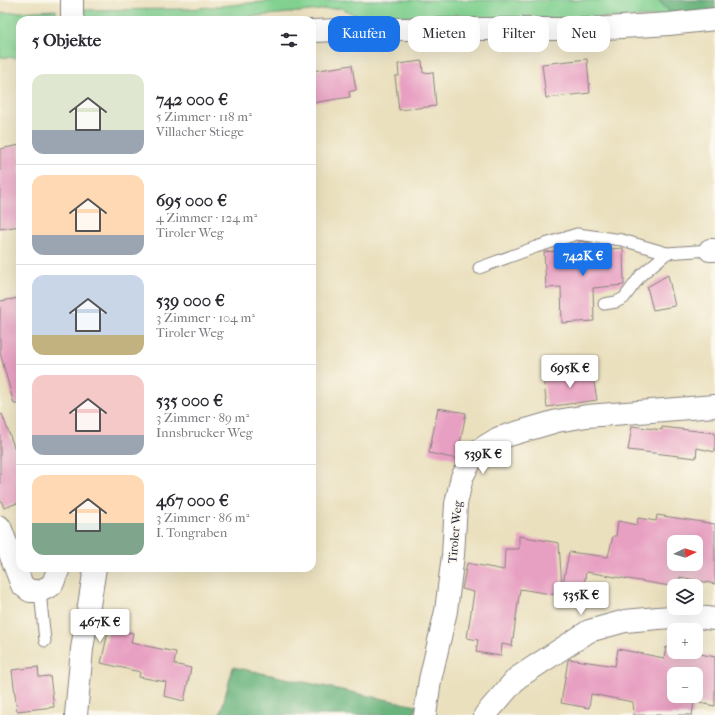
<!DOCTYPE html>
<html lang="de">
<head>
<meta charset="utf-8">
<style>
	body { margin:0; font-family:"IM FELL French Canon",serif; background:#f7f7f7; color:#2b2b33; height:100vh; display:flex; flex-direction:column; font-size:15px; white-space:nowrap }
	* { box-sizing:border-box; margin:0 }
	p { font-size:13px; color:#7c7c81 }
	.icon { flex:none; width:22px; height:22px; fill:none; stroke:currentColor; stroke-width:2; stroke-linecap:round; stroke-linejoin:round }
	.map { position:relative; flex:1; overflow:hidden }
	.details { position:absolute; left:16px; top:16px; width:300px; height:556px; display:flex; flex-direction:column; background:#fff; border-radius:12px; box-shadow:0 4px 16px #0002 }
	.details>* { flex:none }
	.top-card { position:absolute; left:328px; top:16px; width:327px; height:36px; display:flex; gap:8px }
	.needle { width:26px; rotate:85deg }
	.buttons { position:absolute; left:667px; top:535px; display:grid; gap:8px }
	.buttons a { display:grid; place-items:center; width:36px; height:36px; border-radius:8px; background:#fff; box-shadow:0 4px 16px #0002; font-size:20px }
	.price { position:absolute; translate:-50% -34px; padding:0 9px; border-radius:4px; background:#fff; color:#222; font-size:13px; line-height:26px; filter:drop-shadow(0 1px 2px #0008) }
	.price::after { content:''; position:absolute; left:50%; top:24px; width:12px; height:9px; margin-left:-6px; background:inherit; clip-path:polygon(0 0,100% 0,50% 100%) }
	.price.on { background:#1a73e8; color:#fff }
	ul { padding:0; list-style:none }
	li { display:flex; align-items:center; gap:12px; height:100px; padding:0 16px }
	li+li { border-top:1px solid #e1e1e2 }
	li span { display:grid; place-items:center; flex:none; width:112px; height:80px; border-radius:12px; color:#555 }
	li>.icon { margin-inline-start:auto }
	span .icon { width:48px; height:48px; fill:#fffc; stroke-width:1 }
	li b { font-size:17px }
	h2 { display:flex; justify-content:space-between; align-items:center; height:48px; padding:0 16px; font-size:17px }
	.tag { padding:0 14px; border-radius:12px; background:#fff; box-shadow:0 4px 16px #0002; font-size:14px; line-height:36px }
	.tag.on { background:#1a73e8; color:#fff }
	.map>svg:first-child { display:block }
	.green { fill:#82d191; stroke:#527a66 }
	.forest { fill:#69b37b; stroke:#466a5b }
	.building { fill:#e8a0c2; fill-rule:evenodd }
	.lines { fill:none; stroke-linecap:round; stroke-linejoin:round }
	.lane-casing { stroke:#86817c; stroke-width:13 }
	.street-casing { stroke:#86817c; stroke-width:24 }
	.lane { stroke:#fff; stroke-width:11 }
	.street { stroke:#fff; stroke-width:22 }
	.labels { text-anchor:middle; stroke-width:3; stroke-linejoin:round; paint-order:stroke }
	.street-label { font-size:12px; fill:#22223b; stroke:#fbf7ec }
</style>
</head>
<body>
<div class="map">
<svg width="715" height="715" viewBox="0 0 715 715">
	<rect width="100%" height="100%" fill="#fbf7ec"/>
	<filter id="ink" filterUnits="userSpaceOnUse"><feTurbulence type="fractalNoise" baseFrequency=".025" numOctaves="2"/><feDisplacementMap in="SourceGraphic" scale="8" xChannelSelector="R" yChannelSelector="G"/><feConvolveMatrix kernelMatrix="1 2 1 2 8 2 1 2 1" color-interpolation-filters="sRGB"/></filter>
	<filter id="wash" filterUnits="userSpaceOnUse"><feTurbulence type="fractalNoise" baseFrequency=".012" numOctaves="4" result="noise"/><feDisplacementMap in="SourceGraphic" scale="16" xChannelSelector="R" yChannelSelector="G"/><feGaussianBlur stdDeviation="0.9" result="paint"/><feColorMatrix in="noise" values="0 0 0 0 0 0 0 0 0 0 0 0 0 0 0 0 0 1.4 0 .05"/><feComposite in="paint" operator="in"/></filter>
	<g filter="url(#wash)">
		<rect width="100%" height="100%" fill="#eae0be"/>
		<path class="green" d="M 283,0 L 661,0 L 661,2 L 673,16 L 520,20 L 355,15 L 341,8 L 217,20 L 83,20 L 80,10 L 190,9 Z
			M 56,10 L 56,20 L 20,20 L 20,58 L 0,57 L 0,13 Z"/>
		<path class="forest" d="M 661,0 L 715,0 L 715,9 L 673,16 L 660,2 Z
			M 233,667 L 417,706 L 414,715 L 220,715 Z"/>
		<g id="blocks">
			<path class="building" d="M 587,59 L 590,93 L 546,98 L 542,64 Z
				M 422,61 L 423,73 L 433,72 L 436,106 L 399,110 L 395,76 L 399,76 L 398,64 Z
				M 352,65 L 356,90 L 349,92 L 350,97 L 312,103 L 312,71 Z
				M 20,145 L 20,226 L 0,229 L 0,149 Z
				M 580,241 L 591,243 L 598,250 L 623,248 L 624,285 L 593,288 L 594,321 L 562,323 L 561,287 L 546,288 L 544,252 L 571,250 Z
				M 668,275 L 675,306 L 653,310 L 647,287 Z
				M 20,298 L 20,404 L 14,404 L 0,353 L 0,301 Z
				M 592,370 L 597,400 L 547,407 L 543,377 Z
				M 438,408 L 466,413 L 457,459 L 429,453 Z
				M 2,414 L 20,463 L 20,502 L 4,508 L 0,498 L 0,415 Z
				M 632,426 L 662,430 L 662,427 L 715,433 L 715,452 L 697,448 L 696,458 L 628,450 Z
				M 657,515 L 715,524 L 715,584 L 680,577 L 679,586 L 670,586 L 586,572 L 582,599 L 520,589 L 512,646 L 502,644 L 501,656 L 476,652 L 478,640 L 467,638 L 474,592 L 462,589 L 467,563 L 504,570 L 505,549 L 519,549 L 519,536 L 559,543 L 562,589 L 569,552 L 608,557 L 613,536 L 616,536 L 618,521 L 637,525 L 638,518 L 656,521 ZM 674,542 L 696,542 L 696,564 L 674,564 Z
				M 109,628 L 133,633 L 131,643 L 176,652 L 174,664 L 191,668 L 184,701 L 164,696 L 166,682 L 139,677 L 140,672 L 101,663 Z
				M 666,647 L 674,649 L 674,652 L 691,652 L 715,657 L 715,706 L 694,702 L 692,715 L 634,715 L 633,702 L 591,694 L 589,708 L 561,703 L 568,660 L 569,659 L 615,666 L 618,649 L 664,658 ZM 674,674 L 696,674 L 696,696 L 674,696 Z
				M 38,667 L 39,677 L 50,676 L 54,707 L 17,711 L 12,670 Z"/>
		</g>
	</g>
	<g filter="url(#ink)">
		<use href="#blocks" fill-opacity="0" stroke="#86817c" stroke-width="1"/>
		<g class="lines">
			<g class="lane-casing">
				<path id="lane" d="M 479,268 L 536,247 L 577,234 L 622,240 L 667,253
					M 604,304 L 616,302 L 624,298 L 641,275 L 667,253 L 710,250
					M 40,591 L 45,641"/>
			</g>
			<g class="street-casing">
				<path id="street" d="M 72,0 L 72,16 L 73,20
					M 312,31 L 370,29 L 590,29 L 669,24 L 715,19
					M 710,250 L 715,250
					M 0,527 L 22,585 L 30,591 L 40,591 L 52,585 L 59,568
					M 76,715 L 82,649 L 95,568
					M 425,715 L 430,680 L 446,611 L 453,555 L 456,504 L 462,477 L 476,452 L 499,438 L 557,421 L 587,416 L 715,406
					M 485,715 L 517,678 L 589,631 L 625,621 L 658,618 L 687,616 L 715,619"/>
			</g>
			<use href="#lane" class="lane"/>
			<use href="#street" class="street"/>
		</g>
	</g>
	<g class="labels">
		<g class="street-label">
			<text transform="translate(455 532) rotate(-85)" y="4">Tiroler Weg</text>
		</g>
	</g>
</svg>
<div class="buttons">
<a><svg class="needle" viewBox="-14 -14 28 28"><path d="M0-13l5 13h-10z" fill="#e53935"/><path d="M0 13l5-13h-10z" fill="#7c7c81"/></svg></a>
<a><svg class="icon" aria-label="layers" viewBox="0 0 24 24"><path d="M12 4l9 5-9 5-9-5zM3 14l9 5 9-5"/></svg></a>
<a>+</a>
<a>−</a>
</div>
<b class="price on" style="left:583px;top:277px">742K €</b>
<b class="price" style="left:570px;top:389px">695K €</b>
<b class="price" style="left:483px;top:475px">539K €</b>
<b class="price" style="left:581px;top:616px">535K €</b>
<b class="price" style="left:100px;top:643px">467K €</b>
<div class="top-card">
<a class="tag on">Kaufen</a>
<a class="tag">Mieten</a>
<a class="tag">Filter</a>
<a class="tag">Neu</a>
</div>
<section class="details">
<h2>5 Objekte<svg class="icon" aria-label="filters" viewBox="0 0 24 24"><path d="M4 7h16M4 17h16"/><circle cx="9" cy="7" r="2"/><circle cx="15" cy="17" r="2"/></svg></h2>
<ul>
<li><span style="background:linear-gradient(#dfe7d0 70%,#9aa5b1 0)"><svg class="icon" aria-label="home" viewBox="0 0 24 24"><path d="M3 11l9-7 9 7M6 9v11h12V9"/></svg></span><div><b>742 000 €</b><p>5 Zimmer · 118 m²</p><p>Villacher Stiege</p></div></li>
<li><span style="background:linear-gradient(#ffd9b3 75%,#9aa5b1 0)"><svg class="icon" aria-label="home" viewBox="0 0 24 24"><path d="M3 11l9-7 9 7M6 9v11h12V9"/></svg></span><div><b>695 000 €</b><p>4 Zimmer · 124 m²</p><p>Tiroler Weg</p></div></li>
<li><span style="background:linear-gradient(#c9d6e8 75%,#c2b280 0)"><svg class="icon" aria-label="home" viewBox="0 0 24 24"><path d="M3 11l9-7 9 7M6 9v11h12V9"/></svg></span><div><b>539 000 €</b><p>3 Zimmer · 104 m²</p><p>Tiroler Weg</p></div></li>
<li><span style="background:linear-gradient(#f6c9c9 75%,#9aa5b1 0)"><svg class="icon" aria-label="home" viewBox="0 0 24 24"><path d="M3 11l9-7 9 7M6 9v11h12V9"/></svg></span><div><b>535 000 €</b><p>3 Zimmer · 89 m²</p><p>Innsbrucker Weg</p></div></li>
<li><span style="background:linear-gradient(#ffd9b3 60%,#7fa58c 0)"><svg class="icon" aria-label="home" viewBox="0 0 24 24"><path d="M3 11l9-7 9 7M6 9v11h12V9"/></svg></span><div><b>467 000 €</b><p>3 Zimmer · 86 m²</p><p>I. Tongraben</p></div></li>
</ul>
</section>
</div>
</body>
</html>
